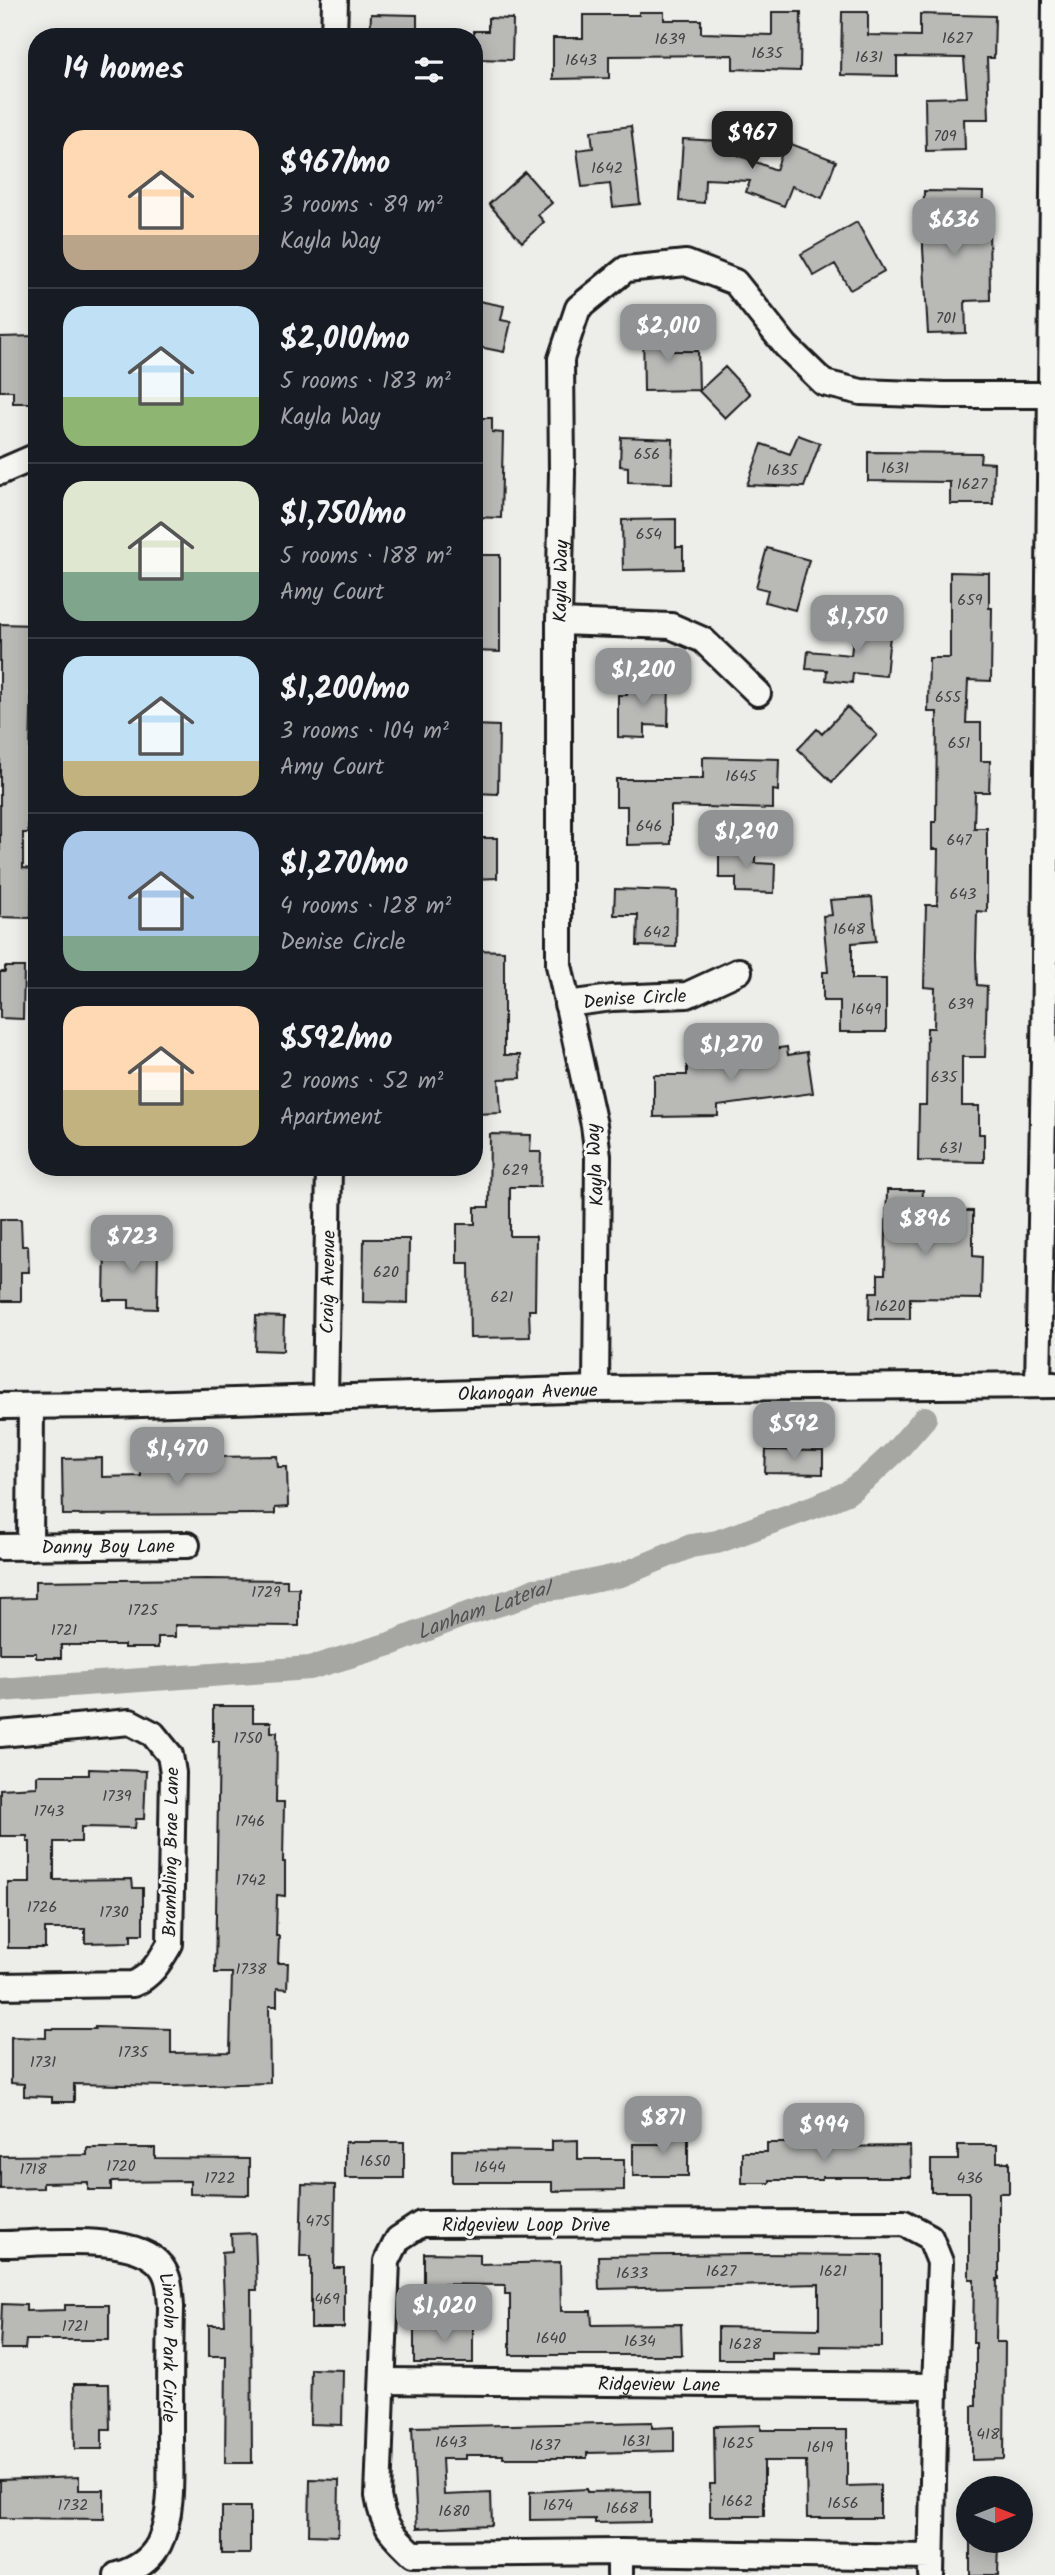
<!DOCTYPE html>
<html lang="en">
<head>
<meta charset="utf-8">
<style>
	body { margin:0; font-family:Kalam,sans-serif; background:#20242c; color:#f1f3f6; height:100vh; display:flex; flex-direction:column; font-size:26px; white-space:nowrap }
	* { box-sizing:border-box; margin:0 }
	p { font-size:23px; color:#9ea1a6 }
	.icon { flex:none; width:38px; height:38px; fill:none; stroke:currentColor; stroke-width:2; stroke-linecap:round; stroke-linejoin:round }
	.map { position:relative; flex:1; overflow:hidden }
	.panel { position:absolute; left:28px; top:28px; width:455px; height:1148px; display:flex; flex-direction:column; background:#171b24; border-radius:28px; box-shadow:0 4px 18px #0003 }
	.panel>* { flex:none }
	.needle { width:46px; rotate:90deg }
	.tools { position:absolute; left:956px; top:2476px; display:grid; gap:14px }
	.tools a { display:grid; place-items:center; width:77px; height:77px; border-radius:50%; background:#171b24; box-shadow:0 4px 18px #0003; font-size:35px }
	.price { position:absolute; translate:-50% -60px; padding:0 16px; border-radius:14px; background:#919294; color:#fff; font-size:23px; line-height:46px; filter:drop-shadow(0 2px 4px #0008) }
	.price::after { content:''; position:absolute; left:50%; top:42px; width:21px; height:16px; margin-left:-10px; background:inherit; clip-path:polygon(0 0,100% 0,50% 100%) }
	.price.on { background:#222; color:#fff }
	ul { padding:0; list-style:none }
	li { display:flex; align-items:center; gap:21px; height:175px; padding:0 35px }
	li+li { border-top:2px solid #363941 }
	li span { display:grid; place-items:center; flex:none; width:196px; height:140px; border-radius:21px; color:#555 }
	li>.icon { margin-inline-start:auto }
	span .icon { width:84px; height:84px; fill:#fffc; stroke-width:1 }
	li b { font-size:30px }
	h2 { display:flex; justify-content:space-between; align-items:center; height:84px; padding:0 35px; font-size:30px }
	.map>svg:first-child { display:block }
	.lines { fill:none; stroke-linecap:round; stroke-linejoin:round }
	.canal { stroke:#a6a6a3; stroke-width:24 }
	.building { fill:#b9b9b6; stroke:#1c1c1c; stroke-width:2 }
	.street-casing { stroke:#1c1c1c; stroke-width:30 }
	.street { stroke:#f6f6f2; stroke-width:24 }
	.labels { text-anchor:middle; stroke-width:6; stroke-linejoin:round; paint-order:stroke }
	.number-label { font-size:16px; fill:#434342 }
	.street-label { font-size:19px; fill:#1c1c1c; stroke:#f6f6f2 }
	.water-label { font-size:21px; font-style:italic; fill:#535352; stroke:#f6f6f2 }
</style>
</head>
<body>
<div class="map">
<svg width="1055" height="2575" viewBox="0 0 1055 2575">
	<rect width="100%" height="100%" fill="#edede9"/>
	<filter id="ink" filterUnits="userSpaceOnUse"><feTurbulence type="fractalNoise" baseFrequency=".0143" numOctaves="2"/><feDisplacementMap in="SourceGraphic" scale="14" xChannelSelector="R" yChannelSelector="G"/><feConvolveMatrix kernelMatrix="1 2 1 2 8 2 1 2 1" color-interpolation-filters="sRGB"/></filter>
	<g filter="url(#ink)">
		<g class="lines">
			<path class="canal" id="s1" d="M 0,1690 L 310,1668 L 390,1644 L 461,1616 L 513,1600 L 535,1590 L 564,1587 L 621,1575 L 691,1546 L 717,1542 L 819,1505 L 847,1493 L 869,1476 L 896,1451 L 925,1418"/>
		</g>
		<path class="building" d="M 639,12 L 664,12 L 664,20 L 701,20 L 701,33 L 772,35 L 772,12 L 801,12 L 800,71 L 733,69 L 733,55 L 609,56 L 609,78 L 553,79 L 553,38 L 583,38 L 583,15 L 639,15 Z
			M 842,12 L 868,12 L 868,35 L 920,36 L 920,14 L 995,16 L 994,58 L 987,58 L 989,119 L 964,119 L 965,150 L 926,151 L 925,98 L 967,97 L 964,58 L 897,57 L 897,76 L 841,75 Z
			M 371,14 L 417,15 L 417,37 L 370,37 Z
			M 488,18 L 513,19 L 512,60 L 474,59 L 474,31 L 488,31 Z
			M 631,126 L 640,204 L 613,207 L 610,184 L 582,187 L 577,150 L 593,148 L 591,131 Z
			M 683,139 L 738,142 L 738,155 L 776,170 L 786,142 L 836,161 L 822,198 L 792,186 L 784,206 L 746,192 L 750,181 L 705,179 L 704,203 L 679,201 Z
			M 525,172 L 552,203 L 538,215 L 544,222 L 522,242 L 489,204 Z
			M 924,191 L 983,192 L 982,220 L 989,220 L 990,300 L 965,301 L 966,333 L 928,334 L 923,248 Z
			M 857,222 L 884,271 L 850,290 L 835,264 L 814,276 L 801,254 Z
			M 474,300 L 504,306 L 501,320 L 511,322 L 504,352 L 474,346 Z
			M 668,327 L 668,351 L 698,351 L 699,390 L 644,391 L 643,328 Z
			M 37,336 L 37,403 L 13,403 L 13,391 L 0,391 L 0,337 Z
			M 725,367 L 750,394 L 725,418 L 699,391 Z
			M 474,418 L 492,418 L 492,432 L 503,433 L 501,518 L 474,517 Z
			M 798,435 L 820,443 L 804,487 L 747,485 L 762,444 L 790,454 Z
			M 621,437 L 673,439 L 672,483 L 628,482 L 628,467 L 620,466 Z
			M 868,452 L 981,453 L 980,462 L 994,463 L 993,504 L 950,504 L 950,482 L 868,481 Z
			M 676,519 L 676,547 L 683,547 L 683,569 L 623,570 L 622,520 Z
			M 767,548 L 809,560 L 795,610 L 765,602 L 768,590 L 756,587 Z
			M 474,555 L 500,555 L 500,652 L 474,651 Z
			M 950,572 L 989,573 L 989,608 L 992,608 L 991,681 L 968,680 L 966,723 L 981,723 L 981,761 L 990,761 L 989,792 L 975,792 L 974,828 L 987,828 L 987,912 L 977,911 L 976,957 L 977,985 L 987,986 L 985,1057 L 962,1057 L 962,1106 L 979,1106 L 979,1134 L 984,1134 L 984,1162 L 918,1161 L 919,1105 L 926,1105 L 927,1028 L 934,1028 L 935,988 L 924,987 L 926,905 L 937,905 L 938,849 L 932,849 L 932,822 L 936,822 L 937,712 L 928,712 L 929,658 L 950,658 Z
			M 855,622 L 891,625 L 886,676 L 853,673 L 852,683 L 826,680 L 827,670 L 806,669 L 808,651 L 851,655 Z
			M 0,624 L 35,625 L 37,675 L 32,674 L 28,833 L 23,833 L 23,868 L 32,869 L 31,918 L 0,917 Z
			M 628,680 L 669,681 L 668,726 L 645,725 L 645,738 L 618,737 L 618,695 L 627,695 Z
			M 847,707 L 877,735 L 832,782 L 798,749 L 817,729 L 822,734 Z
			M 474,725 L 499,726 L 498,794 L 474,793 Z
			M 703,757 L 779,759 L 778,791 L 773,790 L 773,809 L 671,806 L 671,844 L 627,845 L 627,806 L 616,806 L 616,779 L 703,779 Z
			M 474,838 L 497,838 L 497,878 L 474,879 Z
			M 719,846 L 755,847 L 755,863 L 775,864 L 774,893 L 736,892 L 736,878 L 719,878 Z
			M 615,889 L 677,891 L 676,947 L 637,946 L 638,915 L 614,915 Z
			M 872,897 L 876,941 L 852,943 L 852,979 L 886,979 L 886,1032 L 840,1032 L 840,1001 L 823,1001 L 823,972 L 828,972 L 823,916 L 832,915 L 830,900 Z
			M 474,950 L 504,951 L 504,1055 L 520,1055 L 521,1078 L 499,1079 L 501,1113 L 474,1114 Z
			M 5,967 L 24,967 L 23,1019 L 0,1018 L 0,972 L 5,972 Z
			M 787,1047 L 788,1055 L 807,1052 L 813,1093 L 718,1106 L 718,1116 L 654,1117 L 654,1075 L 687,1075 L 687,1059 L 753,1057 L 752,1052 Z
			M 490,1134 L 531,1135 L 530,1152 L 541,1152 L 540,1187 L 510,1187 L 510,1236 L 536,1236 L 535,1310 L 529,1310 L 530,1337 L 470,1338 L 469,1263 L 457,1263 L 457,1224 L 475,1224 L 475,1207 L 489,1207 Z
			M 887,1190 L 923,1190 L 922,1210 L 973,1211 L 973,1256 L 982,1257 L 981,1299 L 910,1298 L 910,1319 L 869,1319 L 870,1292 L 878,1292 L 878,1274 L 885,1274 Z
			M 0,1219 L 21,1219 L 22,1246 L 28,1246 L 29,1272 L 21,1272 L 21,1301 L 0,1301 Z
			M 364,1239 L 409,1239 L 408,1303 L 363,1302 Z
			M 105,1245 L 158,1246 L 157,1309 L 129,1308 L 129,1300 L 104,1300 Z
			M 256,1316 L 284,1317 L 283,1351 L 255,1350 Z
			M 766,1450 L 823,1451 L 823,1474 L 765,1473 Z
			M 277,1456 L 278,1467 L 287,1467 L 288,1507 L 275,1508 L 275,1514 L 63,1515 L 62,1459 L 102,1458 L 102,1477 L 141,1476 L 141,1458 Z
			M 207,1579 L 287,1580 L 287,1588 L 299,1588 L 299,1626 L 175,1625 L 175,1637 L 158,1637 L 158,1648 L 124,1648 L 124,1645 L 61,1645 L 61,1658 L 36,1658 L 36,1653 L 0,1653 L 0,1599 L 35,1598 L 35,1581 Z
			M 213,1706 L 253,1706 L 253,1722 L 271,1722 L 271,1732 L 277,1732 L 276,1802 L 284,1802 L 283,1862 L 285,1862 L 285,1896 L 277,1895 L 276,1936 L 279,1936 L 278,1963 L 288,1963 L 287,1989 L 277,1988 L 277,2006 L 269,2006 L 270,2083 L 171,2086 L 74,2084 L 74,2102 L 52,2102 L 52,2097 L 24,2096 L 24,2084 L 11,2083 L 11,2037 L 46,2038 L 46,2029 L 95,2029 L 95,2027 L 171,2029 L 171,2053 L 230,2052 L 232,1973 L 215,1973 L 219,1741 L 213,1741 Z
			M 89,1769 L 146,1771 L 144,1819 L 136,1819 L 135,1828 L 81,1827 L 81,1842 L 54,1842 L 54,1880 L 132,1879 L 133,1888 L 143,1888 L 143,1934 L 131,1934 L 131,1942 L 85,1943 L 85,1929 L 45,1929 L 45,1948 L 8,1948 L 8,1883 L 30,1883 L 30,1842 L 27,1842 L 27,1836 L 0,1836 L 0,1789 L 37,1787 L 37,1775 L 89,1775 Z
			M 663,2130 L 688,2130 L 688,2176 L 633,2176 L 633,2144 L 664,2144 Z
			M 578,2140 L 578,2159 L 624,2159 L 624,2190 L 552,2191 L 552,2182 L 452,2182 L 452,2150 L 552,2151 L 552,2141 Z
			M 345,2142 L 404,2142 L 404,2178 L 345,2178 Z
			M 767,2143 L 822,2143 L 822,2147 L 910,2146 L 911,2177 L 822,2177 L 822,2180 L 770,2180 L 770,2183 L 742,2183 L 742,2152 L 767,2152 Z
			M 958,2145 L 997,2145 L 997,2162 L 1009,2162 L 1009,2193 L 999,2193 L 999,2279 L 997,2279 L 996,2342 L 1005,2342 L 1004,2459 L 972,2460 L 972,2406 L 976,2406 L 976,2343 L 973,2343 L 974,2279 L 969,2279 L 969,2192 L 931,2192 L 931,2160 L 958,2160 Z
			M 87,2148 L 155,2148 L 155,2158 L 249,2159 L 249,2195 L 190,2194 L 190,2181 L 111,2182 L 111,2190 L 88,2190 L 88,2182 L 43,2183 L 43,2188 L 0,2189 L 0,2156 L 87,2155 Z
			M 302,2184 L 335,2185 L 334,2268 L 344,2268 L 344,2328 L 311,2328 L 311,2256 L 300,2256 Z
			M 255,2233 L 257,2290 L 251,2290 L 252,2463 L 225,2463 L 226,2356 L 209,2356 L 209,2325 L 225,2325 L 222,2252 L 232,2251 L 231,2234 Z
			M 424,2253 L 480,2254 L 480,2264 L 560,2262 L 561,2311 L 591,2311 L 592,2325 L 681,2324 L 682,2355 L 510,2355 L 510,2294 L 505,2294 L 505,2285 L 424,2284 Z
			M 748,2254 L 882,2255 L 882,2347 L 821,2346 L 821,2353 L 771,2352 L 771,2359 L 718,2359 L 718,2327 L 819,2329 L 819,2284 L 599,2289 L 598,2256 Z
			M 2,2304 L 26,2305 L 26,2311 L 65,2310 L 65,2305 L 109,2305 L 109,2340 L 26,2340 L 25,2349 L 0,2349 Z
			M 414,2326 L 473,2326 L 473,2363 L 414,2363 Z
			M 311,2369 L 343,2370 L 342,2425 L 310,2424 Z
			M 74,2384 L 109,2384 L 110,2429 L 102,2429 L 102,2449 L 75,2449 Z
			M 652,2422 L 652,2428 L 674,2427 L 674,2451 L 587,2453 L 587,2458 L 503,2458 L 503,2455 L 465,2455 L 465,2459 L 442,2459 L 444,2495 L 491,2493 L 492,2525 L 417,2528 L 412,2427 Z
			M 761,2425 L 761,2430 L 847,2430 L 847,2486 L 880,2485 L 880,2518 L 807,2518 L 806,2461 L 764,2461 L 764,2516 L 710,2516 L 710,2484 L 715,2484 L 714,2426 Z
			M 79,2477 L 79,2490 L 104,2490 L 104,2519 L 0,2518 L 0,2480 Z
			M 310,2479 L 339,2480 L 338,2536 L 309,2535 Z
			M 587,2489 L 587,2492 L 650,2491 L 650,2522 L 595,2523 L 595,2519 L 530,2520 L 530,2492 Z
			M 222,2507 L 250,2507 L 250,2554 L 222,2554 Z
			M 970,2541 L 999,2541 L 998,2575 L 970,2575 Z"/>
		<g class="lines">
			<g class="street-casing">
				<g id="street">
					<path d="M 334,37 L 335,0"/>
					<path d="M 0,472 L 37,456"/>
					<path d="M 559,622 L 671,626 L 703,640 L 758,693"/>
					<path id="s2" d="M 567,1004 L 612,998 L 687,995 L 739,971"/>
					<path d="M 1038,1385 L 1044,1059 L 1055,0"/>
					<path id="s3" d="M 596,1389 L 598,1156 L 594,1125 L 559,965 L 559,622 L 562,473 L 561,359 L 578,308 L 626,269 L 686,263 L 735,282 L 786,346 L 824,383 L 861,392 L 944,395 L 1055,395"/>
					<path id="s4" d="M 325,1398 L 329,1167"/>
					<path id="s5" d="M 0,1406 L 111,1405 L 596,1389 L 1054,1385"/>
					<path id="s6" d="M 0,1547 L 187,1545"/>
					<path d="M 30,1547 L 31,1406"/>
					<path d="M 0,1734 L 130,1722 L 153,1734 L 170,1755 L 173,1773 L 170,1944 C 160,1961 152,1976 133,1984 L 0,1986"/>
					<path id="s7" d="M 0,2244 C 40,2244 135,2232 161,2266 C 170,2277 170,2293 171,2307 C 170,2350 170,2393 170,2437 C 170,2471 174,2512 159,2544 C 150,2561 135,2570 117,2575"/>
					<path id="s8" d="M 384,2381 L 935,2386"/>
					<path d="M 620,2575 L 620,2552"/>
					<path d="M 931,2575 L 935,2386 L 940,2262 L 930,2237 L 904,2223 L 421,2224 L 398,2239 L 387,2261 L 378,2496 C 383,2526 391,2533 413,2554 L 620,2552 L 931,2557"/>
				</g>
			</g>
			<use href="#street" class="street"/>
		</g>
	</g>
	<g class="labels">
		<g class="number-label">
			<text x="957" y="43">1627</text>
			<text x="670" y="44">1639</text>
			<text x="767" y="58">1635</text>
			<text x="869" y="62">1631</text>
			<text x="581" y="65">1643</text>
			<text x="945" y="141">709</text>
			<text x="607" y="173">1642</text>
			<text x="946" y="323">701</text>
			<text x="647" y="459">656</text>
			<text x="895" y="473">1631</text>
			<text x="782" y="475">1635</text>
			<text x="972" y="489">1627</text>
			<text x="649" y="539">654</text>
			<text x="970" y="605">659</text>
			<text x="948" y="702">655</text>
			<text x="959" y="748">651</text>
			<text x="741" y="781">1645</text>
			<text x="649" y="831">646</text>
			<text x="959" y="845">647</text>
			<text x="963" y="899">643</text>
			<text x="849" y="934">1648</text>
			<text x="657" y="937">642</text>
			<text x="961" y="1009">639</text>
			<text x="866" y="1014">1649</text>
			<text x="944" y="1082">635</text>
			<text x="951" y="1153">631</text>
			<text x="515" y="1175">629</text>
			<text x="386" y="1277">620</text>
			<text x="502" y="1302">621</text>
			<text x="890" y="1311">1620</text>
			<text x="266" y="1597">1729</text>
			<text x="143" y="1615">1725</text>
			<text x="64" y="1635">1721</text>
			<text x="248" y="1743">1750</text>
			<text x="117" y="1801">1739</text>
			<text x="49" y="1816">1743</text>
			<text x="250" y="1826">1746</text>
			<text x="251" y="1885">1742</text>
			<text x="42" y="1912">1726</text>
			<text x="114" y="1917">1730</text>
			<text x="251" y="1974">1738</text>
			<text x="133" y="2057">1735</text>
			<text x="43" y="2067">1731</text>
			<text x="375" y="2166">1650</text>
			<text x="121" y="2171">1720</text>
			<text x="490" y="2172">1644</text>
			<text x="33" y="2174">1718</text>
			<text x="220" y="2183">1722</text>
			<text x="970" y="2183">436</text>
			<text x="318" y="2226">475</text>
			<text x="721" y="2276">1627</text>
			<text x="833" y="2276">1621</text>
			<text x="632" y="2278">1633</text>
			<text x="327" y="2304">469</text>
			<text x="75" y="2331">1721</text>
			<text x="551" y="2343">1640</text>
			<text x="640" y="2346">1634</text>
			<text x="745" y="2349">1628</text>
			<text x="988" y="2439">418</text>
			<text x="636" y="2446">1631</text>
			<text x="451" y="2447">1643</text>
			<text x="738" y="2448">1625</text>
			<text x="545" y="2450">1637</text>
			<text x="820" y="2452">1619</text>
			<text x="737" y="2506">1662</text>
			<text x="843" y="2508">1656</text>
			<text x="73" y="2510">1732</text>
			<text x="558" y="2510">1674</text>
			<text x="622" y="2513">1668</text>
			<text x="454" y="2516">1680</text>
		</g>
		<g class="street-label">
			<text dy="7" stroke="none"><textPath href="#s3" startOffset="812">Kayla Way</textPath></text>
			<text dy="7" stroke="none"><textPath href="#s2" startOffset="68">Denise Circle</textPath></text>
			<text transform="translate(594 1165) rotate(-93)" y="7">Kayla Way</text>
			<text dy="7" stroke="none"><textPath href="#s4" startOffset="116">Craig Avenue</textPath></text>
			<text dy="7" stroke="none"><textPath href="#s5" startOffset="528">Okanogan Avenue</textPath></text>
			<text dy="7" stroke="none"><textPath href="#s6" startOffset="108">Danny Boy Lane</textPath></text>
			<text transform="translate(170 1852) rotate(-89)" y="7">Brambling Brae Lane</text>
			<text x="526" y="2231">Ridgeview Loop Drive</text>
			<text dy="7" stroke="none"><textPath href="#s7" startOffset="250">Lincoln Park Circle</textPath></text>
			<text dy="7" stroke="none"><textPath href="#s8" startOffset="275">Ridgeview Lane</textPath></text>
		</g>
		<g class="water-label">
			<text dy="7" stroke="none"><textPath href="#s1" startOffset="494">Lanham Lateral</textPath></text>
		</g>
	</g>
</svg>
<div class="tools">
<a><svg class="needle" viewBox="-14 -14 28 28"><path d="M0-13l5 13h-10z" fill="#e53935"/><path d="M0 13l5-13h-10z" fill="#9ea1a6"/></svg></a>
</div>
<b class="price on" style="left:752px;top:171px">$967</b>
<b class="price" style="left:954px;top:258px">$636</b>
<b class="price" style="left:668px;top:364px">$2,010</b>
<b class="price" style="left:857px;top:655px">$1,750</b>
<b class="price" style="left:643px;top:708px">$1,200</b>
<b class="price" style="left:746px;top:870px">$1,290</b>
<b class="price" style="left:731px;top:1083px">$1,270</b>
<b class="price" style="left:925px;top:1257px">$896</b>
<b class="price" style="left:132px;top:1275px">$723</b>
<b class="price" style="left:794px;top:1462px">$592</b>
<b class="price" style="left:177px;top:1487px">$1,470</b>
<b class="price" style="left:663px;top:2156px">$871</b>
<b class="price" style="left:824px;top:2163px">$994</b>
<b class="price" style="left:444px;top:2344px">$1,020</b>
<section class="panel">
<h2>14 homes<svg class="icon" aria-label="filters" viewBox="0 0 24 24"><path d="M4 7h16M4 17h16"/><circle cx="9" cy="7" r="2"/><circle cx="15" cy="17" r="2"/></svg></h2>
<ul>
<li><span style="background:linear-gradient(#ffd9b3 75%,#b9a48a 0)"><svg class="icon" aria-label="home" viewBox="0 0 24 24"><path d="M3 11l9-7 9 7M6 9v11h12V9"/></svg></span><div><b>$967/mo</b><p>3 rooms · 89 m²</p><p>Kayla Way</p></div></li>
<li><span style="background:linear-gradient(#bfe0f5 65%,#8fb573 0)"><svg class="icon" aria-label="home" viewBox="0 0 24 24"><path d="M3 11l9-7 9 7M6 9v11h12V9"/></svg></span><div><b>$2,010/mo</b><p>5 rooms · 183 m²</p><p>Kayla Way</p></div></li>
<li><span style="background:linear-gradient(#dfe7d0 65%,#7fa58c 0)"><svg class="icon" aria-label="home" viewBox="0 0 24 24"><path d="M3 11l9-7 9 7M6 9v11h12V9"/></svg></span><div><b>$1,750/mo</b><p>5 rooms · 188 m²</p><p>Amy Court</p></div></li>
<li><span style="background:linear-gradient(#bfe0f5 75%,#c2b280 0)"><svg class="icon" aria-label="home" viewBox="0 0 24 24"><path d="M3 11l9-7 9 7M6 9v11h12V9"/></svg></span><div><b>$1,200/mo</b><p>3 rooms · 104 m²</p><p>Amy Court</p></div></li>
<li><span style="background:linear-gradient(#a9c7e8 75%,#7fa58c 0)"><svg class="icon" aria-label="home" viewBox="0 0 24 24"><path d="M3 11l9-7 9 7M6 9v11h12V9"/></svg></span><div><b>$1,270/mo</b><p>4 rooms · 128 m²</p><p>Denise Circle</p></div></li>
<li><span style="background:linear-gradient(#ffd9b3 60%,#c2b280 0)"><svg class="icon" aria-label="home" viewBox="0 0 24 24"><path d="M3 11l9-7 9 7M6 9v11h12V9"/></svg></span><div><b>$592/mo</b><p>2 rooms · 52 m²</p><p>Apartment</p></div></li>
</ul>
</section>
</div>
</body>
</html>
